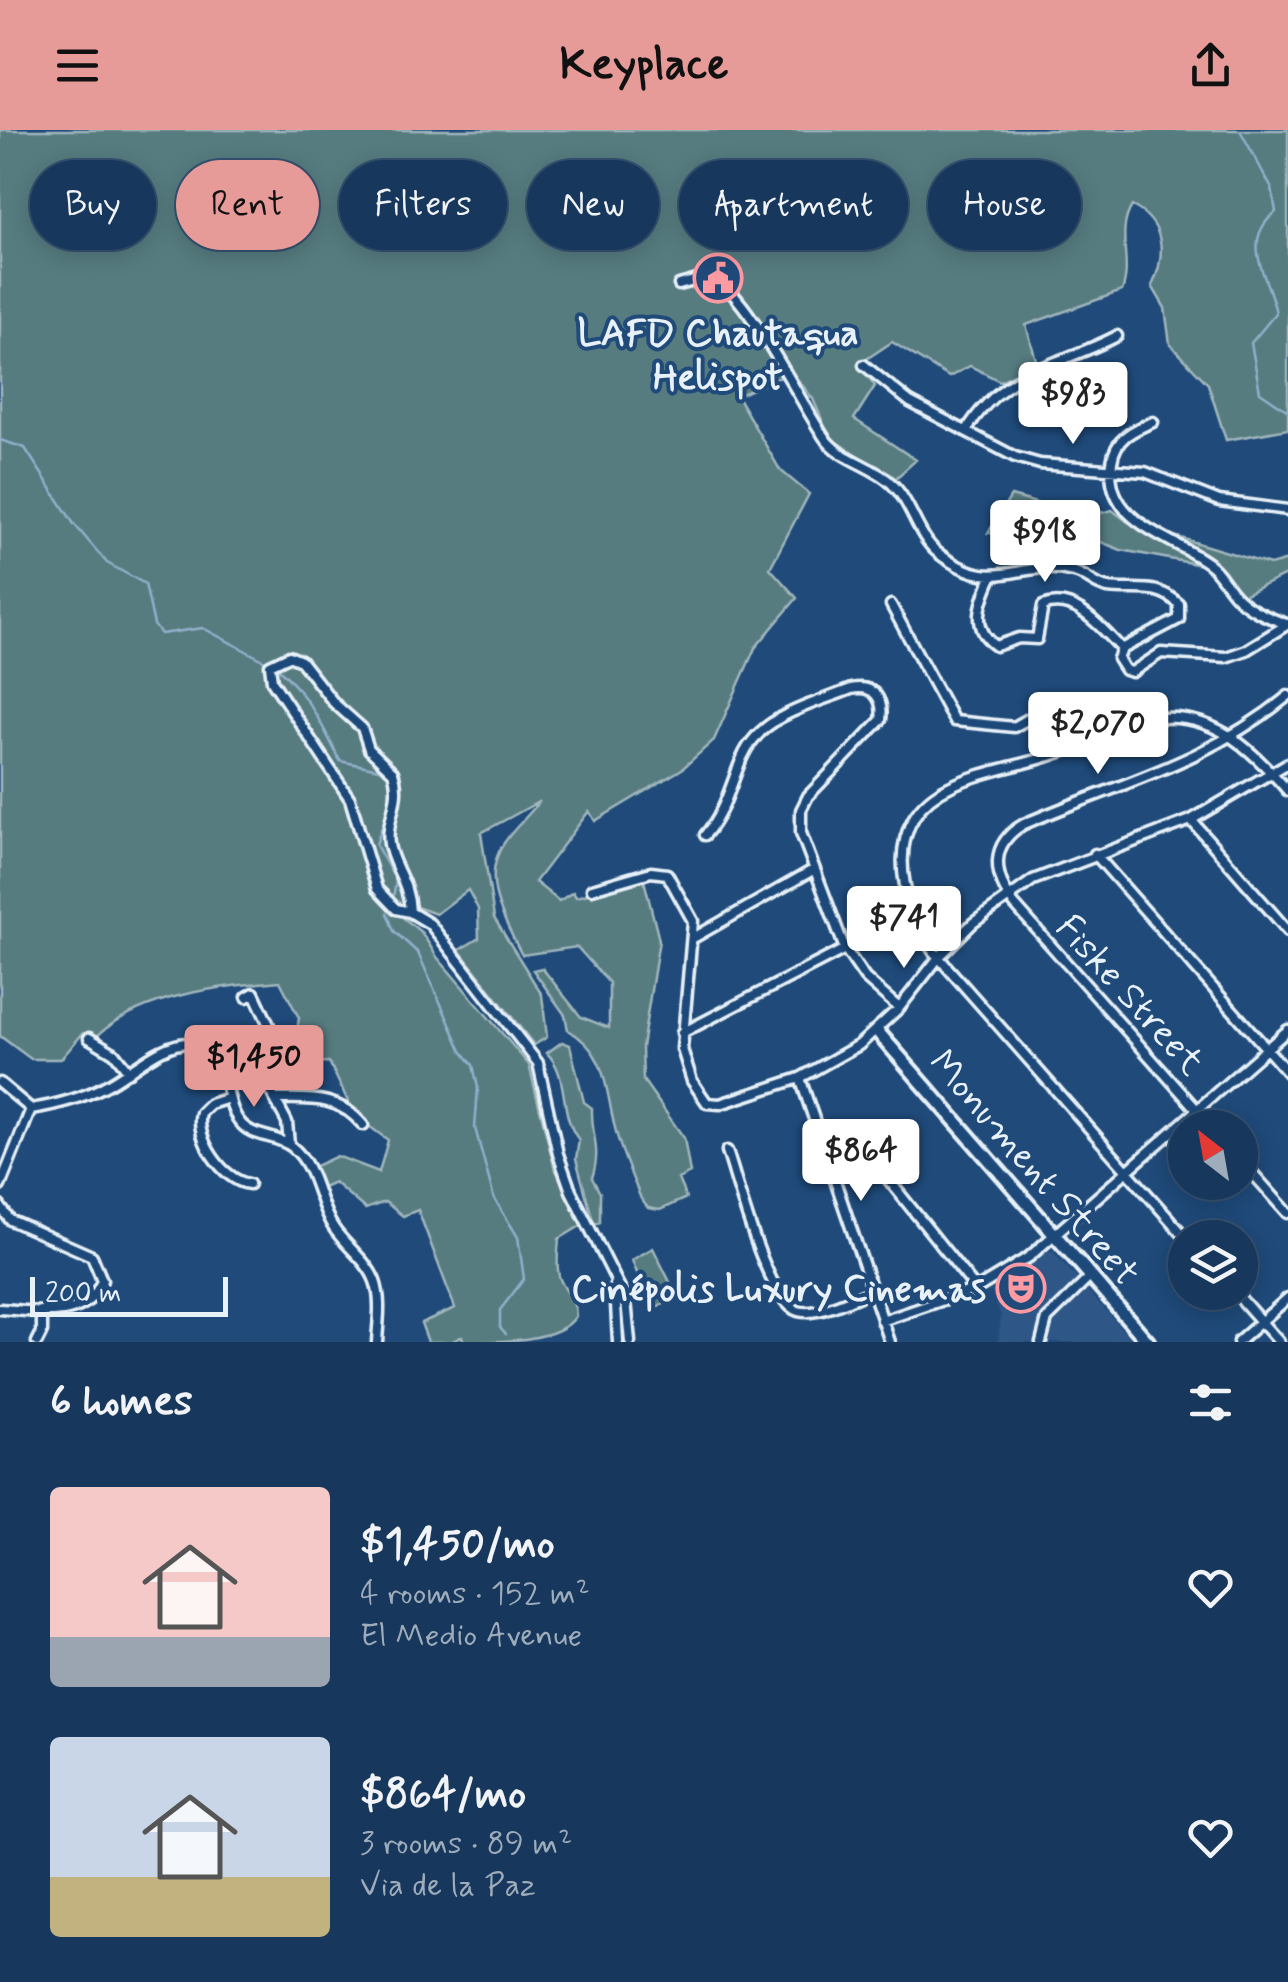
<!DOCTYPE html>
<html lang="en">
<head>
<meta charset="utf-8">
<style>
	body { margin:0; font-family:Mynerve,sans-serif; background:#203f62; color:#f1f3f6; height:100vh; display:flex; flex-direction:column; font-size:38px; white-space:nowrap }
	* { box-sizing:border-box; margin:0 }
	p { font-size:32px; color:#9eacbb }
	.icon { flex:none; width:55px; height:55px; fill:none; stroke:currentColor; stroke-width:2; stroke-linecap:round; stroke-linejoin:round }
	.map { position:relative; height:1212px; overflow:hidden }
	.sheet { display:flex; flex-direction:column; background:#17385c; flex:1 }
	.sheet>* { flex:none }
	.banner { position:absolute; left:30px; top:30px; width:1230px; height:90px; display:flex; gap:20px }
	.needle { width:65px; rotate:329deg }
	.tools { position:absolute; left:1168px; top:980px; display:grid; gap:20px }
	.tools a { display:grid; place-items:center; width:90px; height:90px; border-radius:50%; background:#17385c; box-shadow:0 5px 25px #0003,0 0 0 2px #365272; font-size:50px }
	.scale { position:absolute; left:30px; bottom:25px; width:198px; box-sizing:border-box; padding-left:10px; border:5px solid #e8f1f8; border-top:0; font-size:28px; line-height:35px; white-space:nowrap; color:#e8f1f8; -webkit-text-stroke:8px #1f4a7a; paint-order:stroke }
	.price { position:absolute; translate:-50% -85px; padding:0 22px; border-radius:10px; background:#fff; color:#222; font-size:32px; line-height:65px; filter:drop-shadow(0 2px 5px #0008) }
	.price::after { content:''; position:absolute; left:50%; top:60px; width:30px; height:22px; margin-left:-15px; background:inherit; clip-path:polygon(0 0,100% 0,50% 100%) }
	.price.on { background:#e69b98; color:#111 }
	ul { padding:0; list-style:none }
	li { display:flex; align-items:center; gap:30px; height:250px; padding:0 50px }
	li span { display:grid; place-items:center; flex:none; width:280px; height:200px; border-radius:10px; color:#555 }
	li>.icon { margin-inline-start:auto }
	span .icon { width:120px; height:120px; fill:#fffc; stroke-width:1 }
	li b { font-size:42px }
	h2 { display:flex; justify-content:space-between; align-items:center; height:120px; padding:0 50px; font-size:42px }
	.tag { padding:0 35px; border-radius:45px; background:#17385c; box-shadow:0 5px 25px #0003,0 0 0 2px #365272; font-size:35px; line-height:90px }
	.tag.on { background:#e69b98; color:#111 }
	header { display:flex; justify-content:space-between; align-items:center; height:130px; padding:0 50px; background:#e69b98; color:#111; font-size:45px; font-weight:800 }
	.map>svg:first-child { display:block }
	.built { fill:#2f5787 }
	.green { fill:#577b80; stroke:#a0b6bc; stroke-width:2.5 }
	.lines { fill:none; stroke-linecap:round; stroke-linejoin:round }
	.stream { stroke:#92b0ca; stroke-width:2.5 }
	.street-casing { stroke:#e8f1f8; stroke-width:15 }
	.secondary-casing { stroke:#e8f1f8; stroke-width:19 }
	.street { stroke:#1f4a7a; stroke-width:8 }
	.secondary { stroke:#1f4a7a; stroke-width:11 }
	.labels { text-anchor:middle; stroke-width:8; stroke-linejoin:round; paint-order:stroke }
	.poi-label { font-size:38px; font-weight:bold; fill:#e8f1f8; stroke:#1f4a7a }
	.street-label { font-size:38px; fill:#e8f1f8; stroke:#1f4a7a }
</style>
</head>
<body>
<header><svg class="icon" aria-label="menu" viewBox="0 0 24 24"><path d="M4 6h16M4 12h16M4 18h16"/></svg>Keyplace<svg class="icon" aria-label="share" viewBox="0 0 24 24"><path d="M12 15V3M7 8l5-5 5 5M5 13v7h14v-7"/></svg></header>
<div class="map">
<svg width="1288" height="1212" viewBox="0 0 1288 1212">
	<rect width="100%" height="100%" fill="#1f4a7a"/>
	<filter id="ink" filterUnits="userSpaceOnUse"><feTurbulence type="fractalNoise" baseFrequency=".01" numOctaves="2"/><feDisplacementMap in="SourceGraphic" scale="20" xChannelSelector="R" yChannelSelector="G"/><feConvolveMatrix kernelMatrix="1 2 1 2 8 2 1 2 1" color-interpolation-filters="sRGB"/></filter>
	<g filter="url(#ink)">
		<path class="built" d="M 1049,1121 L 1053,1122 L 1134,1212 L 998,1212 L 1001,1186 L 991,1161 Z"/>
		<path class="green" d="M 0,0 L 1288,0 L 1288,299 L 1226,310 L 1208,254 L 1170,214 L 1165,178 L 1152,156 C 1166,126 1166,93 1132,76 C 1115,103 1133,132 1122,161 L 1026,195 L 1037,233 L 1000,251 L 970,236 L 949,247 L 892,212 L 859,234 L 875,256 L 854,289 L 916,330 L 895,349 L 830,308 L 813,269 L 792,242 L 737,266 L 780,340 L 809,364 L 770,438 L 797,468 L 755,518 L 714,610 L 682,639 L 595,691 L 589,681 L 535,752 L 559,771 L 573,762 L 576,767 L 644,750 L 659,810 L 642,917 L 643,950 L 684,1008 L 690,1043 L 678,1049 L 686,1068 L 660,1080 L 648,1078 L 641,1069 C 633,1048 622,1025 616,1002 C 605,962 609,923 568,900 L 565,885 L 533,840 L 542,838 L 581,887 L 609,898 L 609,853 L 577,817 L 522,825 C 505,792 479,749 504,713 C 514,698 529,685 540,671 L 481,703 L 494,788 L 542,865 L 547,907 L 534,915 L 459,820 L 479,808 L 478,779 L 468,760 L 436,784 L 408,774 L 399,784 L 422,803 L 437,827 L 529,935 L 554,1036 L 582,1095 L 559,1109 C 558,1121 556,1134 559,1146 C 563,1161 576,1168 576,1186 C 560,1212 498,1212 464,1212 L 462,1206 L 451,1212 L 428,1212 L 421,1193 L 455,1178 L 418,1080 L 403,1086 L 385,1072 L 365,1079 L 334,1052 L 316,1060 L 309,1039 L 337,1026 L 379,1042 L 388,1010 L 355,986 L 329,932 L 276,934 L 274,916 L 295,913 L 299,888 L 280,851 C 218,857 139,864 94,909 L 83,903 L 61,929 L 31,929 L 0,906 Z
			M 1011,366 C 1040,373 1084,391 1112,380 L 1128,392 L 1270,435 L 1288,430 L 1288,444 L 1241,466 L 1223,439 L 1121,420 L 1096,410 L 988,403 Z
			M 562,912 L 570,915 L 584,972 L 592,978 C 591,1007 602,1018 592,1048 L 600,1063 L 600,1092 L 594,1094 L 576,1029 L 579,1010 C 558,984 570,946 547,923 Z
			M 653,1118 L 677,1166 L 656,1178 L 650,1176 L 632,1130 Z"/>
		<g class="lines">
			<path class="stream" d="M 1240,0 L 1272,59 L 1276,82 C 1238,112 1269,147 1276,183 L 1251,213 L 1260,262 L 1288,281
				M 0,310 L 25,318 L 74,394 L 107,433 L 145,454 L 154,495 L 161,504 L 203,498 L 265,531
				M 279,539 C 308,565 323,596 340,631 L 384,640 L 391,648 L 390,672 L 376,715 L 396,751 L 393,768
				M 387,783 L 394,801 L 418,823 L 462,921 L 473,935 L 478,958 L 475,998 L 494,1068 L 518,1107 L 524,1149 L 500,1180 L 500,1197 L 506,1204"/>
			<g class="street-casing">
				<path id="street" d="M 679,155 L 712,146 C 748,165 799,270 824,307 C 839,330 873,335 892,354 C 912,373 917,406 938,423 C 997,468 1015,427 1074,442 C 1087,445 1095,456 1108,458 C 1136,462 1156,452 1179,474 L 1179,489 L 1122,519 L 1118,529 L 1125,540 L 1132,542 L 1161,523 L 1226,527 L 1246,520 L 1288,494
					M 864,235 L 910,272 L 1015,327 L 1040,334 L 1145,342 L 1219,371 L 1288,380
					M 1153,292 C 1133,300 1115,308 1112,332 C 1103,392 1170,405 1209,434 C 1220,442 1225,454 1234,464 C 1247,479 1267,487 1286,494
					M 966,301 C 1004,238 1058,237 1117,206
					M 991,449 C 981,472 970,498 996,516 L 1019,508 L 1037,509 L 1043,476 C 1075,463 1102,499 1122,519
					M 891,475 L 954,591 L 1014,597 L 1044,580 L 1072,576 L 1101,594 L 1108,606
					M 289,526 L 301,531 L 334,573 L 362,598 L 369,619 L 393,642 C 403,670 385,690 389,714 C 392,736 409,751 410,782 L 396,779 L 377,759 L 350,669 L 272,551 L 270,535 Z
					M 1191,690 L 1288,801
					M 705,705 C 725,682 730,656 742,628 C 760,585 812,575 851,559 C 874,554 884,569 881,590 L 808,666 L 801,680 L 801,703 L 845,819 L 865,848 L 899,878
					M 1095,724 L 1288,943
					M 592,759 L 651,742 L 667,744 L 693,791 L 682,919 L 692,951 L 707,973 L 720,974 L 800,948 L 859,915 L 899,878 L 939,827 L 973,793 L 1033,750 L 1191,690 L 1288,633
					M 410,782 L 430,794 L 538,933 L 558,1024 L 571,1061 L 626,1170 L 630,1212
					M 695,807 L 813,740
					M 247,867 L 254,863 L 269,895 L 275,935 L 271,962 L 287,992 L 289,1014
					M 682,903 L 845,819
					M 89,908 L 114,923 L 129,942
					M 800,948 L 890,1212
					M 0,953 L 31,979 C 56,975 80,969 103,957 C 129,945 161,911 191,913 C 234,916 220,966 239,991 C 252,1009 276,1004 292,1017 C 316,1036 317,1072 333,1097 C 345,1116 367,1130 375,1151 C 382,1170 378,1193 377,1212
					M 229,968 L 210,974 L 201,983 C 194,1007 223,1051 249,1054
					M 275,969 C 310,969 338,965 363,995
					M 1213,998 L 1014,774 C 993,745 989,714 1024,694 C 1121,652 1203,635 1288,566
					M 727,1021 C 738,1053 767,1172 798,1181 C 819,1187 852,1168 873,1161
					M 1240,1029 L 1288,1083
					M 832,1047 L 863,1037 L 880,1039 L 976,1159
					M 0,1056 L 31,979
					M 0,1076 L 10,1090 L 92,1126 L 102,1150 C 87,1193 38,1181 0,1179
					M 1186,1108 L 933,821 C 898,769 881,688 951,656 C 980,642 1015,637 1046,627 C 1086,615 1123,598 1163,588 C 1218,585 1254,622 1288,661
					M 615,1155 L 618,1212
					M 1235,1162 L 1279,1212
					M 882,1191 L 976,1159 L 1029,1127 L 1288,900
					M 37,1212 L 42,1202 L 42,1181
					M 1041,1212 L 1047,1189 L 1090,1147
					M 1238,1212 L 1288,1168"/>
			</g>
			<g class="secondary-casing">
				<path id="secondary" d="M 877,901 L 1148,1212"/>
			</g>
			<use href="#street" class="street"/>
			<use href="#secondary" class="secondary"/>
		</g>
	</g>
	<defs>
		<g id="civic-ring" transform="scale(2.5)"><circle r="9.5" fill="#1f4a7a" stroke="#ff9aa2" stroke-width="1.5"/><path d="M-.6-6.5H3V-4.5H.6V-3L4-1V1h2V6H-6V1h2V-1L-.6-3ZM-1.2 2.5V6h2.4V2.5Z" fill="#ff9aa2"/></g>
		<g id="theatre-ring" transform="scale(2.5)"><circle r="9.5" fill="#1f4a7a" stroke="#ff9aa2" stroke-width="1.5"/><path d="M-5-5.5Q0-4 5-5.5V0Q5 5 0 6Q-5 5-5 0ZM-3.3-2.5H-1v1.5H-3.3ZM1-2.5H3.3v1.5H1ZM-2.8 1Q0 5.5 2.8 1Z" fill="#ff9aa2"/></g>
	</defs>
	<g fill-rule="evenodd">
		<use href="#civic-ring" x="718" y="148"/>
		<use href="#theatre-ring" x="1021" y="1158"/>
	</g>
	<g class="labels">
		<g class="poi-label">
			<text x="718" y="215">LAFD Chautaqua<tspan x="718" dy="44">Helispot</tspan></text>
			<text x="986" y="1171" text-anchor="end">Cinépolis Luxury Cinemas</text>
		</g>
		<g class="street-label">
			<text transform="translate(1131 864) rotate(48)" y="13">Fiske Street</text>
			<text transform="translate(1035 1037) rotate(49)" y="13">Monument Street</text>
		</g>
	</g>
</svg>
<div class="tools">
<a><svg class="needle" viewBox="-14 -14 28 28"><path d="M0-13l5 13h-10z" fill="#e53935"/><path d="M0 13l5-13h-10z" fill="#9eacbb"/></svg></a>
<a><svg class="icon" aria-label="layers" viewBox="0 0 24 24"><path d="M12 4l9 5-9 5-9-5zM3 14l9 5 9-5"/></svg></a>
</div>
<div class="scale">200 m</div>
<b class="price" style="left:1073px;top:317px">$983</b>
<b class="price" style="left:1045px;top:455px">$918</b>
<b class="price" style="left:1098px;top:647px">$2,070</b>
<b class="price" style="left:904px;top:841px">$741</b>
<b class="price on" style="left:254px;top:980px">$1,450</b>
<b class="price" style="left:861px;top:1074px">$864</b>
<div class="banner">
<a class="tag">Buy</a>
<a class="tag on">Rent</a>
<a class="tag">Filters</a>
<a class="tag">New</a>
<a class="tag">Apartment</a>
<a class="tag">House</a>
</div>
</div>
<section class="sheet">
<h2>6 homes<svg class="icon" aria-label="filters" viewBox="0 0 24 24"><path d="M4 7h16M4 17h16"/><circle cx="9" cy="7" r="2"/><circle cx="15" cy="17" r="2"/></svg></h2>
<ul>
<li><span style="background:linear-gradient(#f6c9c9 75%,#9aa5b1 0)"><svg class="icon" aria-label="home" viewBox="0 0 24 24"><path d="M3 11l9-7 9 7M6 9v11h12V9"/></svg></span><div><b>$1,450/mo</b><p>4 rooms · 152 m²</p><p>El Medio Avenue</p></div><svg class="icon" aria-label="heart" viewBox="0 0 24 24"><path d="M12 20l-8-8c-3-5 5-10 8-4 3-6 11-1 8 4z"/></svg></li>
<li><span style="background:linear-gradient(#c9d6e8 70%,#c2b280 0)"><svg class="icon" aria-label="home" viewBox="0 0 24 24"><path d="M3 11l9-7 9 7M6 9v11h12V9"/></svg></span><div><b>$864/mo</b><p>3 rooms · 89 m²</p><p>Via de la Paz</p></div><svg class="icon" aria-label="heart" viewBox="0 0 24 24"><path d="M12 20l-8-8c-3-5 5-10 8-4 3-6 11-1 8 4z"/></svg></li>
</ul>
</section>
</body>
</html>
